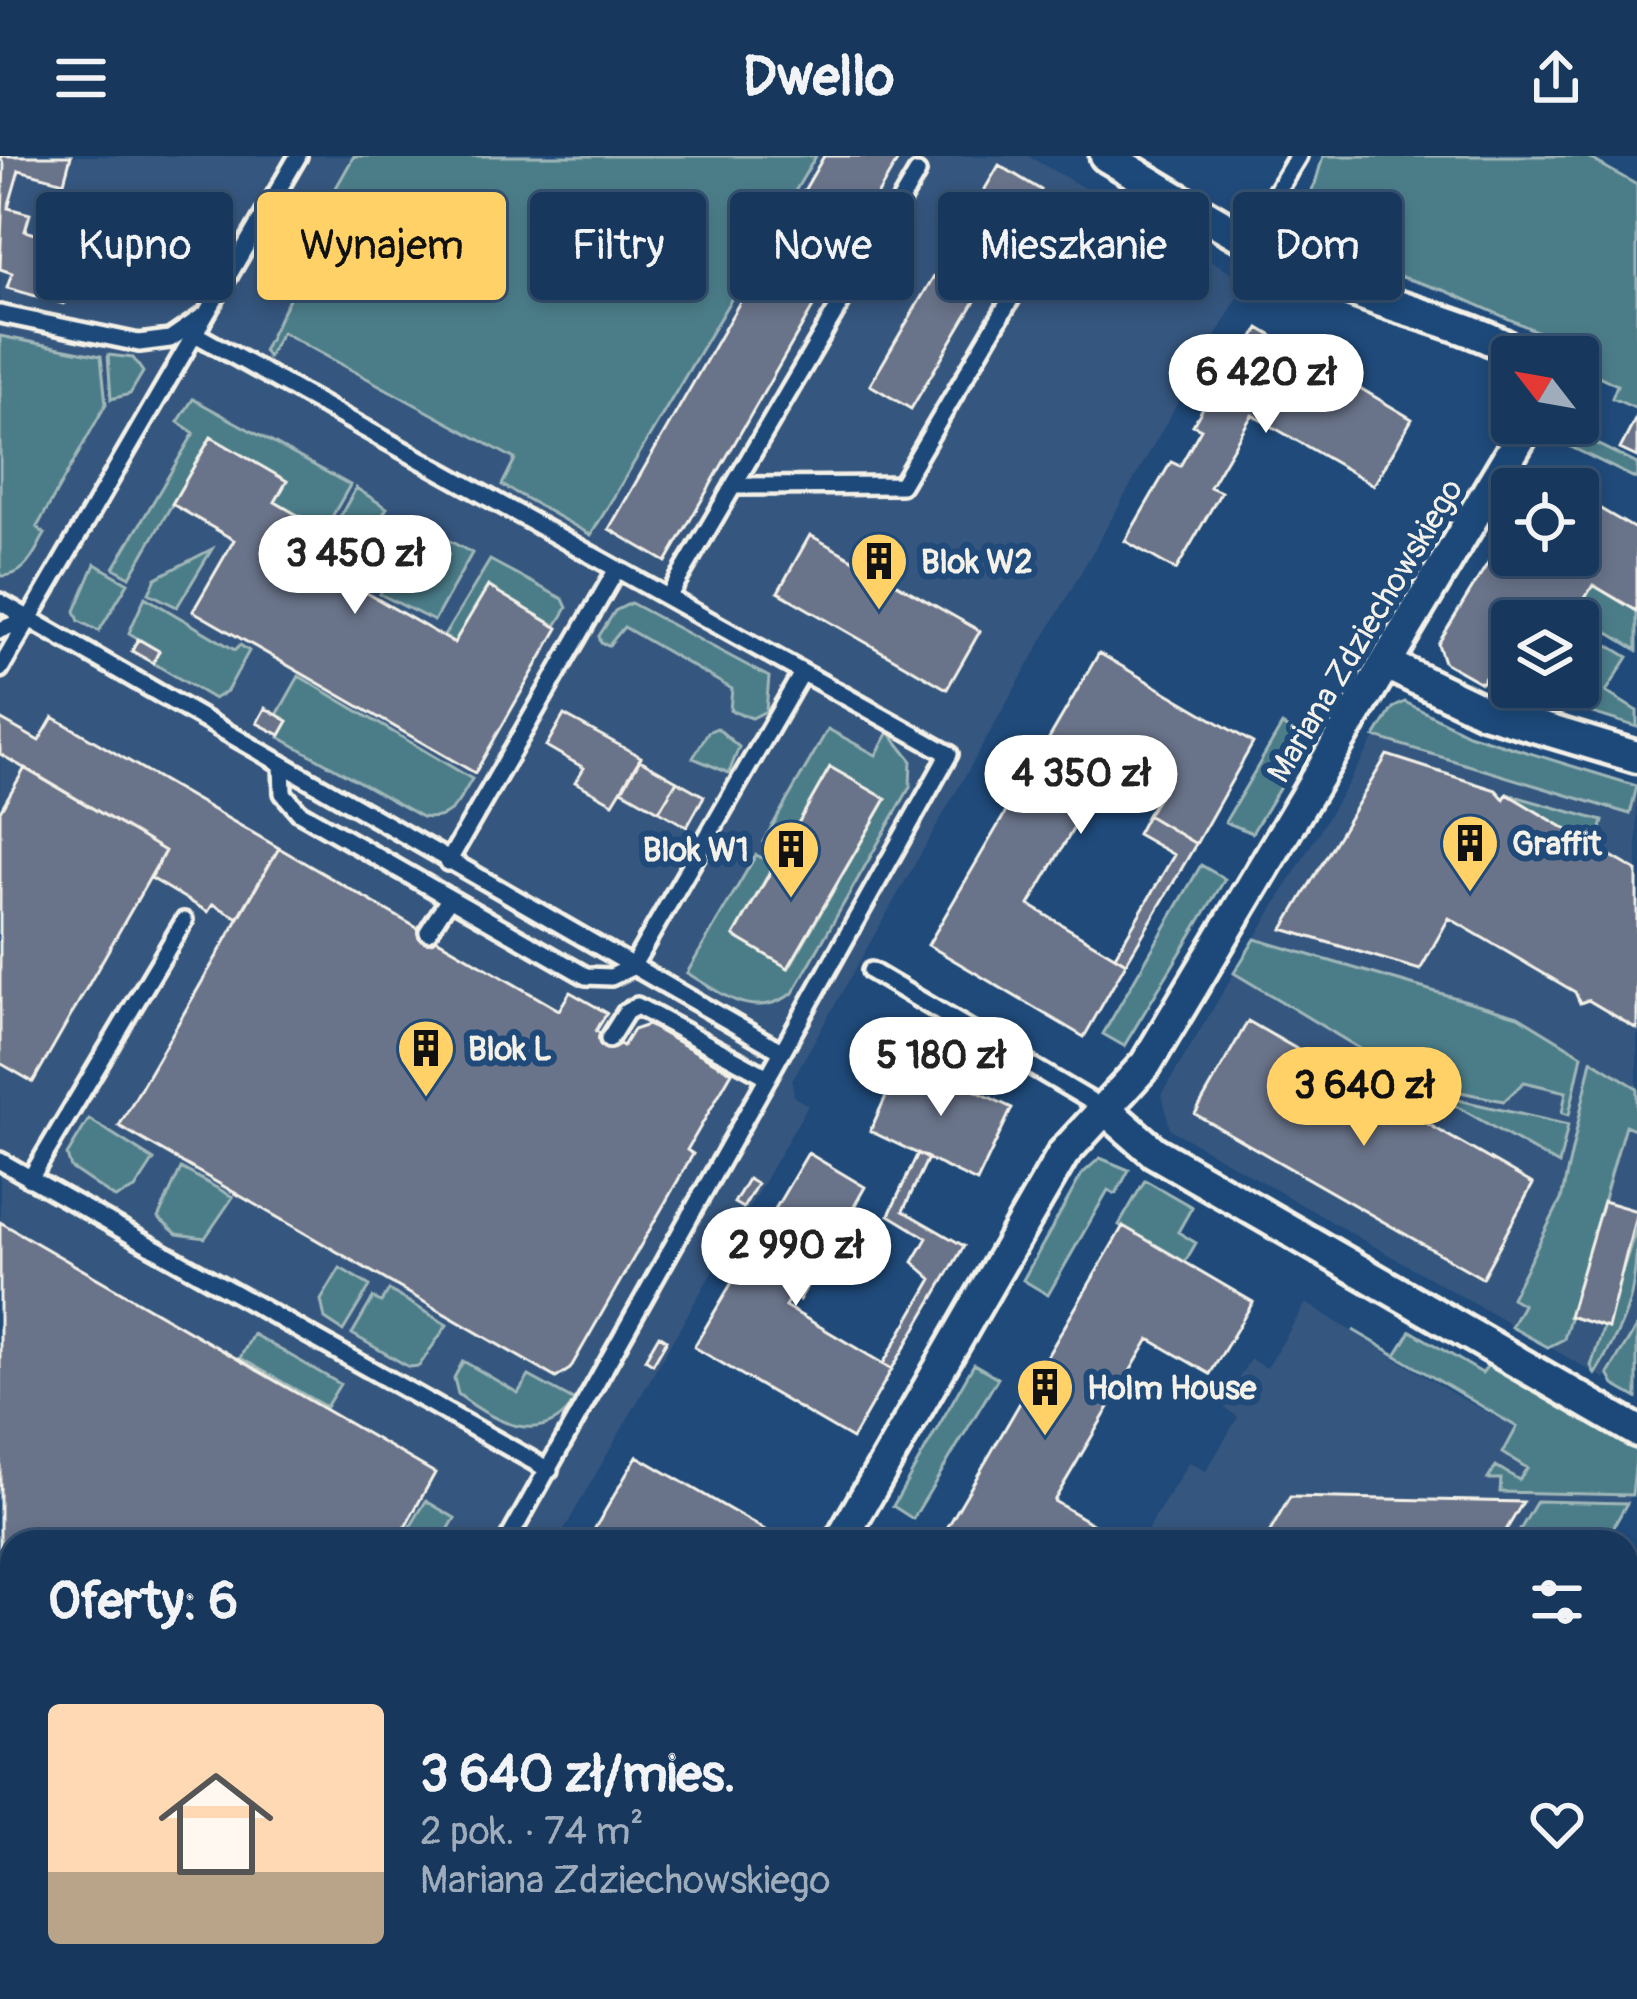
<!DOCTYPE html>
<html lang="pl">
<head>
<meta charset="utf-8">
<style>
	body { margin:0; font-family:Pangolin,sans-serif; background:#244365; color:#f1f3f6; height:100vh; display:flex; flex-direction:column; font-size:45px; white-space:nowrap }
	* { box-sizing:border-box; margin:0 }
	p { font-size:39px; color:#9eacbb }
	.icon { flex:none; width:66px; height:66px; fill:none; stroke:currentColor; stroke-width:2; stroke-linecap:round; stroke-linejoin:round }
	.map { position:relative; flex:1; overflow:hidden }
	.panel { position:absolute; left:0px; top:1374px; width:1638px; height:471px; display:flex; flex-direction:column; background:#17385c; border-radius:36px 36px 0 0; box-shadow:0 6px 18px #0003,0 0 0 3px #365272 }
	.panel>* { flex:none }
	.banner { position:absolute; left:36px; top:36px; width:1566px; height:108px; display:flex; gap:24px }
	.needle { width:78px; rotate:301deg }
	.fabs { position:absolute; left:1491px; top:180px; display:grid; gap:24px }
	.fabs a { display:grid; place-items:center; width:108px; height:108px; border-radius:12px; background:#17385c; box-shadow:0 6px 18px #0003,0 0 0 3px #365272; font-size:60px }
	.price { position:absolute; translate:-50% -102px; padding:0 27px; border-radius:42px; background:#fff; color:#222; font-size:39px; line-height:78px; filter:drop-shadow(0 3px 6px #0008) }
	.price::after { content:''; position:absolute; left:50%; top:72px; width:36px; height:27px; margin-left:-18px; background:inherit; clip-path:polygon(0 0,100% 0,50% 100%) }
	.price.active { background:#ffd166; color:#111 }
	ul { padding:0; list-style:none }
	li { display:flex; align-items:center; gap:36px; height:300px; padding:0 48px }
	li span { display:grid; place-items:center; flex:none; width:336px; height:240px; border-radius:12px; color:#555 }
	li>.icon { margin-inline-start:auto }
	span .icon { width:144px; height:144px; fill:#fffc; stroke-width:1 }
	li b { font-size:51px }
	h2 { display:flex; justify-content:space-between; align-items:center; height:144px; padding:0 48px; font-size:51px }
	.pill { padding:0 42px; border-radius:12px; background:#17385c; box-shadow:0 6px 18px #0003,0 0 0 3px #365272; font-size:42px; line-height:108px }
	.pill.active { background:#ffd166; color:#111 }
	header { display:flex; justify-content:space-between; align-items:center; height:156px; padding:0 48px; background:#17385c; font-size:54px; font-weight:700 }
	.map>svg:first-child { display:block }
	.built { fill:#35567e }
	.green { fill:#4c7d89; stroke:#a0b7b8; stroke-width:3 }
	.building { fill:#697389; stroke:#f4f1e8; stroke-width:3 }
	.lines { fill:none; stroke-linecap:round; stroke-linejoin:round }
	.service-casing { stroke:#f4f1e8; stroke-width:24 }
	.minor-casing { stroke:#f4f1e8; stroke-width:39 }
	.tertiary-casing { stroke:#f4f1e8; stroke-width:48 }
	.service { stroke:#1f4a7a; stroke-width:15 }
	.minor { stroke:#1f4a7a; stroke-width:30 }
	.tertiary { stroke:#1f4a7a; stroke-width:39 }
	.labels { text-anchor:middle; stroke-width:12; stroke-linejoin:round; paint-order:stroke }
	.poi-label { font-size:33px; font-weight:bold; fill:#f4f1e8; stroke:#1f4a7a; text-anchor:start }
	.street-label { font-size:33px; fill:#f4f1e8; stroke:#1f4a7a }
</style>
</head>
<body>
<header><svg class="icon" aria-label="menu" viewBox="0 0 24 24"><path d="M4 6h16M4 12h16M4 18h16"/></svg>Dwello<svg class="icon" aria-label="share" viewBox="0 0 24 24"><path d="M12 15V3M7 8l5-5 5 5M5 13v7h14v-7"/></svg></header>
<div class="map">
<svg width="1637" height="1843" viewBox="0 0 1637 1843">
	<rect width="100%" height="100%" fill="#1f4a7a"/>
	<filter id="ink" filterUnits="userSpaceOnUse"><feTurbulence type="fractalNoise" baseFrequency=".00833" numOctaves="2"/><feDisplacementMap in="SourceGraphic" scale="24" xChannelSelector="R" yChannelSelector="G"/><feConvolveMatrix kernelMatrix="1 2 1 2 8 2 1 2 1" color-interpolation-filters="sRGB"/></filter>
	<g filter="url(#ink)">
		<path class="built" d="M 0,0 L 1028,0 L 1247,125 L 792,924 L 794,941 L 808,949 L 557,1386 L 12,1386 L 12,1833 L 536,1833 L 531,1843 L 0,1843 Z
			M 1405,546 L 1468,578 L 1637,630 L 1637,1170 L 1605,1223 L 1170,973 L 1162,938 L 1393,552 Z
			M 1306,1147 L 1457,1240 L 1634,1335 L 1605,1386 L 1140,1386 L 1189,1306 L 1206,1315 L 1238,1261 L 1222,1250 L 1250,1203 L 1267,1212 Z
			M 1637,1745 L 1637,1843 L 1580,1843 L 1586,1833 L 1626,1833 L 1626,1764 Z"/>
		<path class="green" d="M 354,0 L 816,0 L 591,379 L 502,329 L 515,303 L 282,176 L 268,201 L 263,195 L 304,112 L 269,91 L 273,84 L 299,97 Z
			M 1323,0 L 1586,0 L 1637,29 L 1637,253 L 1612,242 L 1617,229 L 1578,210 L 1581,195 L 1446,135 L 1361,108 L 1295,76 L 1295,65 L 1315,28 Z
			M 0,180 L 101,200 L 106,248 L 37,371 L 45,378 C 33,398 26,421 0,420 Z
			M 108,199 L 133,202 L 143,216 L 130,238 L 111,243 Z
			M 193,243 L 350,329 L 324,375 L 275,346 L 286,325 L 211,281 L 130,421 L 114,412 L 194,277 L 178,266 Z
			M 1564,272 L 1637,308 L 1637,323 L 1557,284 Z
			M 356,332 L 387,352 L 364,389 L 340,375 L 337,366 Z
			M 398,357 L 472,397 L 434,465 L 380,438 L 402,393 L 385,372 Z
			M 212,393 L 177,451 L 149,437 L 156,422 Z
			M 490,404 L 563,443 L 567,452 L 556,470 L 488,431 L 454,487 L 444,480 Z
			M 95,408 L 128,427 L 99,475 L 79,465 L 75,455 Z
			M 1593,429 L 1637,455 L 1637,494 L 1576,457 Z
			M 145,441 L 235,494 L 240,489 L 249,495 L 227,535 L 214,543 L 153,507 L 159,495 L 129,477 Z
			M 631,447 L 769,521 L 766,555 L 752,562 L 730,554 L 732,533 L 624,471 L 609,489 L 601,487 L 599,480 L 615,455 Z
			M 1578,471 L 1628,501 L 1606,536 L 1637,555 L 1637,571 L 1487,524 L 1495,508 L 1512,518 L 1512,531 L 1578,531 Z
			M 299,520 L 472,623 C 458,646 452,666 422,661 L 279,581 L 287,565 L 277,559 Z
			M 1405,546 L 1468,578 L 1637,630 L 1630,658 L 1375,581 L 1393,552 Z
			M 1282,569 L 1308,585 L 1252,677 L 1225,666 Z
			M 717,572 L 739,591 L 729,617 L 693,602 L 708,576 Z
			M 828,573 L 876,599 L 889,576 L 911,604 L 910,631 L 793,837 C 753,865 724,839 687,817 L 756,699 L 774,708 L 734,780 L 789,812 L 886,643 L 830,611 L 782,696 L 763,686 Z
			M 1507,638 L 1603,665 L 1596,692 L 1582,683 L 1577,673 L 1569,675 Z
			M 1201,709 L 1225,723 L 1124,890 L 1103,878 Z
			M 1255,783 L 1518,860 L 1582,899 L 1569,959 L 1562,957 L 1566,936 L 1524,926 L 1504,945 L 1417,927 L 1234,817 Z
			M 1592,904 L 1637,932 L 1637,974 L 1625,969 L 1564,1183 L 1548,1191 L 1511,1171 L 1523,1149 L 1511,1142 L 1561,1044 Z
			M 1454,943 L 1568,969 L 1559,1009 L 1451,947 Z
			M 89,963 L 154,1004 L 135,1033 L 115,1042 L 71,1012 L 67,999 Z
			M 1100,1002 L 1129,1014 L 1116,1038 L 1108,1034 L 1048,1139 L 1023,1124 L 1082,1018 Z
			M 181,1012 L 233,1041 L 205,1082 L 177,1078 L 158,1062 Z
			M 1145,1024 L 1192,1051 L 1178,1076 L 1196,1087 L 1185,1106 L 1119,1069 Z
			M 1637,1070 C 1637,1136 1629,1162 1595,1218 L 1591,1210 Z
			M 340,1112 L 370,1130 L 343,1175 L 325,1163 L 321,1144 Z
			M 389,1134 L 447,1169 L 419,1210 L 409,1211 L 352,1178 L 373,1142 L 381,1146 Z
			M 1637,1170 L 1637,1242 L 1614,1229 L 1608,1218 Z
			M 1353,1174 L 1396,1199 L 1411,1175 L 1482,1217 L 1489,1208 L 1637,1295 L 1632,1339 L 1500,1336 L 1501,1323 L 1488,1323 L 1496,1310 L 1519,1324 L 1527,1312 L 1503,1297 L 1517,1271 Z
			M 253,1178 L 340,1228 L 326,1251 L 240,1202 Z
			M 463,1205 L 518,1237 L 529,1220 L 575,1245 C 543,1293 494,1266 458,1238 L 454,1222 Z
			M 974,1208 L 998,1222 L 913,1363 L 893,1350 Z
			M 426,1345 L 455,1362 L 441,1386 L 401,1386 Z
			M 1537,1345 L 1627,1347 L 1605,1386 L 1513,1386 Z"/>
		<path class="building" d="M 0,0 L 71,0 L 64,26 L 19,14 L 8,52 L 30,58 L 25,75 L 81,91 L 64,148 L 7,132 L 12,117 L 0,113 L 4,9 Z
			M 824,0 L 900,0 L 666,406 L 609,373 Z
			M 999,9 L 1041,34 L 911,253 L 870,229 Z
			M 1259,172 L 1412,263 L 1374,329 L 1252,259 L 1210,331 L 1221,336 L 1176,414 L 1125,385 L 1171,306 L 1180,310 L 1201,273 L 1193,269 L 1237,193 L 1245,197 Z
			M 1637,260 L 1637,301 L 1620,293 Z
			M 211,281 L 287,325 L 275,346 L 370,401 L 366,407 L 380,415 L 367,437 L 454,487 L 488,430 L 558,472 L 475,617 L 193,455 L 234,384 L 172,348 Z
			M 1546,321 L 1566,333 L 1532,333 Z
			M 1578,340 L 1637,374 L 1637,455 L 1593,429 L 1571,465 L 1512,465 L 1512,518 L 1495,508 L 1481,527 L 1444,506 L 1438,488 L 1508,374 L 1512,399 L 1578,399 Z
			M 810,379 L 980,475 L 947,533 L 778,436 Z
			M 138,483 L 159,495 L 153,507 L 132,495 Z
			M 1099,497 L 1253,587 L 1196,688 L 1147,659 L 1165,630 L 1115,601 L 1029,749 L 1126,807 L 1084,881 L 928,789 Z
			M 265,552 L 288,565 L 280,579 L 257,567 Z
			M 564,559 L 641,601 L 613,647 L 575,626 L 584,612 L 546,590 Z
			M 53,561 L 279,692 L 238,762 L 213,748 L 208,756 L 151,722 L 165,695 L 0,598 L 0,563 L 39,585 Z
			M 1387,599 L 1496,634 L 1504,643 L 1507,638 L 1569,675 L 1577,673 L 1582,683 L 1637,715 L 1637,873 L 1588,844 L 1580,847 L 1575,836 L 1449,762 L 1420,814 L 1283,773 Z
			M 640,604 L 677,625 L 659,655 L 622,634 Z
			M 830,611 L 886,643 L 788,812 L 734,780 Z
			M 25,612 L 165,695 L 33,926 L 0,907 L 0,655 Z
			M 677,625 L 704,640 L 687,671 L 659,655 Z
			M 1147,659 L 1196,688 L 1126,807 L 1115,800 L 1174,699 L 1137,678 Z
			M 279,692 L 559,854 L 570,836 L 607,857 L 596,875 L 623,890 L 633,874 L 648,869 L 732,916 L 687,994 L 693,998 L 570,1213 L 556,1222 L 119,970 Z
			M 1248,865 L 1533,1028 L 1482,1122 L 1195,958 Z
			M 904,901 L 1012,952 L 977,1026 L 870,975 Z
			M 808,997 L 865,1031 L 846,1065 L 838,1060 L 832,1071 L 839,1076 L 799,1144 L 791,1140 L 785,1150 L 892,1213 L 852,1283 L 694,1191 Z
			M 918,997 L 928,1002 L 903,1055 L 964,1090 L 892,1213 L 883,1208 L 932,1123 L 913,1106 L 927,1082 L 889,1059 Z
			M 748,1023 L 757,1028 L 743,1052 L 734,1047 Z
			M 1603,1045 L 1637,1055 L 1608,1172 L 1569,1160 Z
			M 0,1066 L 435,1317 L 397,1386 L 12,1386 L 12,1503 L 0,1496 Z
			M 1123,1070 L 1253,1146 L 1210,1218 L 1149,1183 L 1054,1345 L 1114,1381 L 1112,1386 L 954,1386 L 943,1379 Z
			M 659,1179 L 667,1184 L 653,1208 L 645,1203 Z
			M 637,1300 L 786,1386 L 587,1386 Z
			M 1290,1341 L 1523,1346 L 1499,1386 L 1264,1386 Z
			M 0,1650 L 12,1657 L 12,1833 L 187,1833 L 181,1843 L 0,1843 Z"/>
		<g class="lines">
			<g class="service-casing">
				<path id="service" d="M 1247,84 L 1298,0
					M 0,158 L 139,187 L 170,183 L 202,161
					M 195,178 L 949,598 L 507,1386
					M 733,330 L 901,329 L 1020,127
					M 668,441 L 917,17
					M 0,446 L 781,895
					M 0,474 L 30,462
					M 0,513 L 298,0
					M 282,608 L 283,637 L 299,656 L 586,820 L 611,821 L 632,811 L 802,517
					M 448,706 L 617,413
					M 428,776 L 449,743
					M 871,815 L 1106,954
					M 609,883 L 626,856 L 637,850 L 768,921
					M 0,1005 L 549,1314
					M 30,1023 L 184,765
					M 0,1573 L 12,1579
					M 237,1843 L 243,1833"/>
			</g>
			<g class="minor-casing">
				<path id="minor" d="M 1106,0 C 1186,47 1265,99 1352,134 C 1411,158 1470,168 1525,201
					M 1386,508 L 1484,555 L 1637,601
					M 1107,955 L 1154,996 L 1637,1275
					M 840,1386 L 1063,998 L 1146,908 L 1529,267
					M 1421,1833 L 1430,1843
					M 577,1843 L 583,1833"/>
			</g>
			<g class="tertiary-casing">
				<path id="tertiary" d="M 1626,1522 L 1637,1503
					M 1626,1604 L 1637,1586
					M 1452,1843 L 1453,1833
					M 1481,1843 L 1493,1833"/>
			</g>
			<use href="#service" class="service"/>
			<use href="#minor" class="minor"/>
			<use href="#tertiary" class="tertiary"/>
		</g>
	</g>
	<defs>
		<g id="building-pin" transform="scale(3)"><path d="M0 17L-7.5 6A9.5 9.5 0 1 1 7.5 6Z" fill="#ffd166" stroke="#1f4a7a"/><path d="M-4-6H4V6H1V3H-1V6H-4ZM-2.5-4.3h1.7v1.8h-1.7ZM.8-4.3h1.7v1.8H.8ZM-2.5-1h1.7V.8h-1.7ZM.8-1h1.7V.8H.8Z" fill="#111"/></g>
	</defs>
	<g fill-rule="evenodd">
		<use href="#building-pin" x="879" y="405"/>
		<use href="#building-pin" x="1470" y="687"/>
		<use href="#building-pin" x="791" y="693"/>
		<use href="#building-pin" x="426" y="892"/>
		<use href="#building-pin" x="1045" y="1231"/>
	</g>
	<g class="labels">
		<g class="poi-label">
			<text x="921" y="417">Blok W2</text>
			<text x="1512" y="699">Graffit</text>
			<text x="749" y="705" text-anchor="end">Blok W1</text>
			<text x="468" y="904">Blok L</text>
			<text x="1087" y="1243">Holm House</text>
		</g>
		<g class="street-label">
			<text transform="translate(1364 474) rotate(-59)" y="12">Mariana Zdziechowskiego</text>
		</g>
	</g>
</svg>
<div class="fabs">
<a><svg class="needle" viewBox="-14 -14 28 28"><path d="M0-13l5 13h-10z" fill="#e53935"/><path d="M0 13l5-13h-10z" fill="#9eacbb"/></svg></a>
<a><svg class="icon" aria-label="locate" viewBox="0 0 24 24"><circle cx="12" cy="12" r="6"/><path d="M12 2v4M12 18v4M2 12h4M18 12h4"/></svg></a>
<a><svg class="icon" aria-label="layers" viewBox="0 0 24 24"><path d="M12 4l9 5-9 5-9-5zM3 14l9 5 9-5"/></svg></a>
</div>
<b class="price" style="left:1266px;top:280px">6 420 zł</b>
<b class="price" style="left:355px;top:461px">3 450 zł</b>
<b class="price" style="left:1081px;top:681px">4 350 zł</b>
<b class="price" style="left:941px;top:963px">5 180 zł</b>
<b class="price active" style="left:1364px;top:993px">3 640 zł</b>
<b class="price" style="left:796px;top:1153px">2 990 zł</b>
<div class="banner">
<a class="pill">Kupno</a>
<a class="pill active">Wynajem</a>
<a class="pill">Filtry</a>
<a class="pill">Nowe</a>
<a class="pill">Mieszkanie</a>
<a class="pill">Dom</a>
</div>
<section class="panel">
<h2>Oferty: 6<svg class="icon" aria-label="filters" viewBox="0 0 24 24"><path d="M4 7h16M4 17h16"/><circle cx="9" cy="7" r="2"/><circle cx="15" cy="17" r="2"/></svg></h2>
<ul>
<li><span style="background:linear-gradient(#ffd9b3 70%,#b9a48a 0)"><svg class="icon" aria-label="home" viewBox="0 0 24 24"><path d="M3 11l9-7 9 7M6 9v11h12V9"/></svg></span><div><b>3 640 zł/mies.</b><p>2 pok. · 74 m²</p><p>Mariana Zdziechowskiego</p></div><svg class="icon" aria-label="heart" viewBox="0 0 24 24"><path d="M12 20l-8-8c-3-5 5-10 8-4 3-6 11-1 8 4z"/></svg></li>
</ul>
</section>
</div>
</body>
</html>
